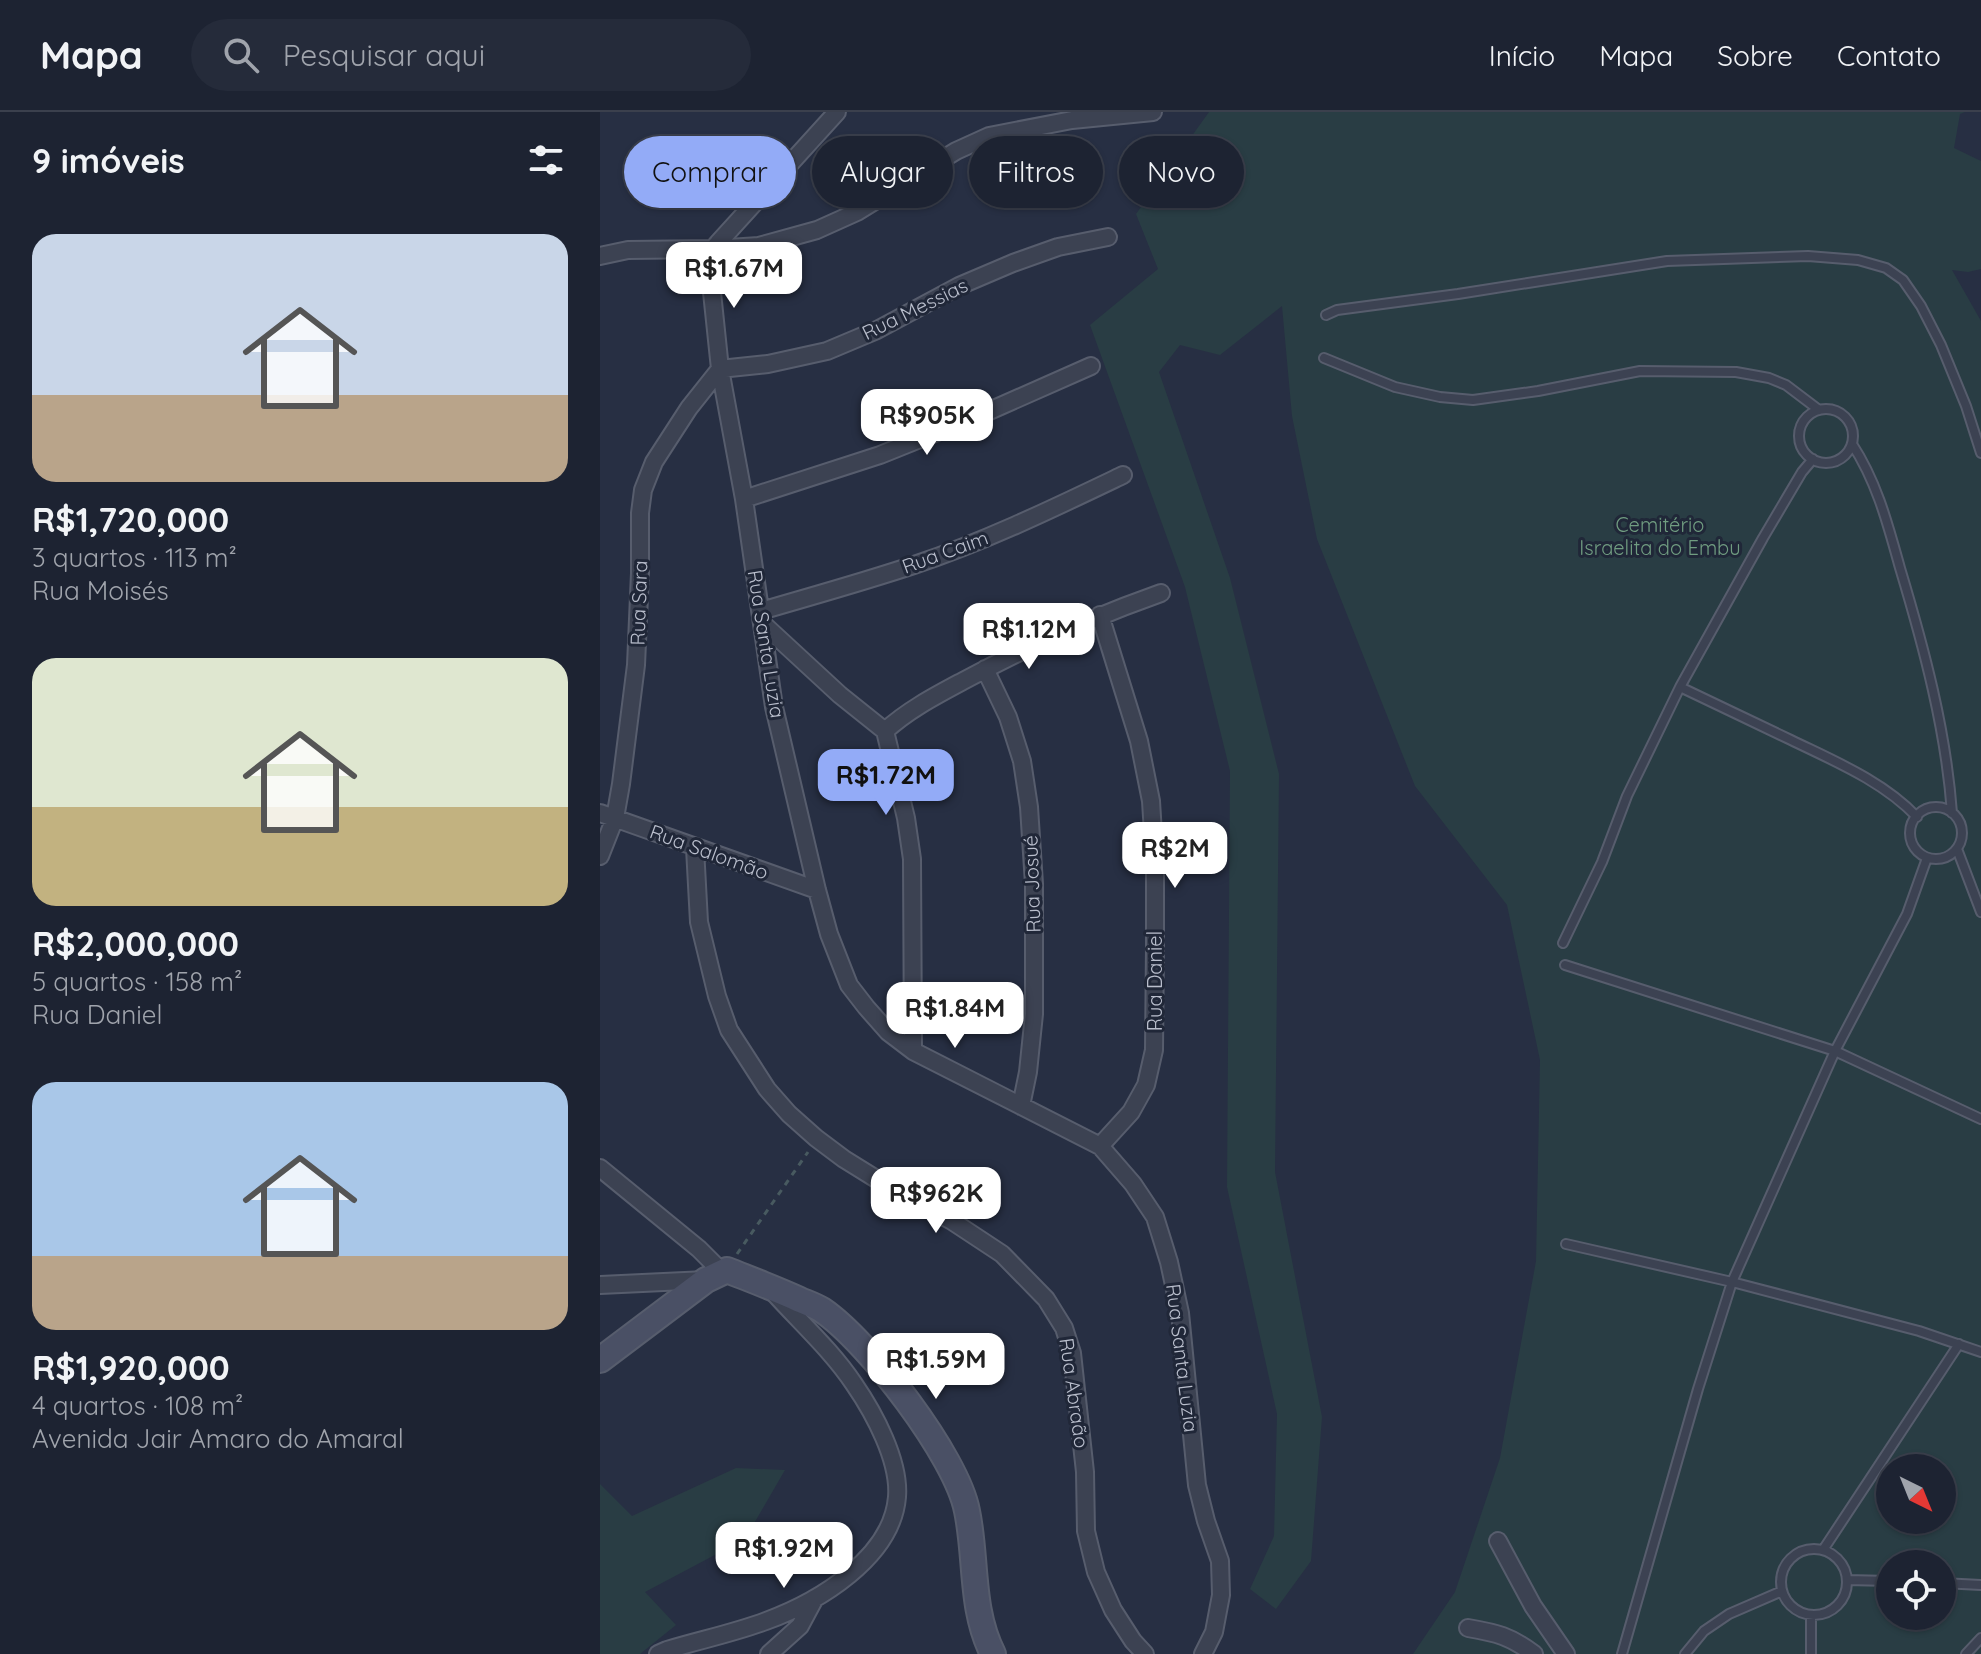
<!DOCTYPE html>
<html lang="pt">
<head>
<meta charset="utf-8">
<style>
	body { margin:0; font-family:Quicksand,sans-serif; background:#252b3a; color:#f1f3f6; height:100vh; display:flex; flex-direction:column; font-size:30px; white-space:nowrap }
	* { box-sizing:border-box; margin:0 }
	p { font-size:26px; color:#a0a4ac }
	.icon { flex:none; width:44px; height:44px; fill:none; stroke:currentColor; stroke-width:2; stroke-linecap:round; stroke-linejoin:round }
	.map { position:relative; flex:1; overflow:hidden }
	.details { display:flex; flex-direction:column; background:#1d2332; width:600px }
	.details>* { flex:none }
	.top-card { position:absolute; left:24px; top:24px; width:760px; height:72px; display:flex; gap:16px }
	.needle { width:52px; rotate:137deg }
	.fabs { position:absolute; left:1276px; top:1342px; display:grid; gap:16px }
	.fabs a { display:grid; place-items:center; width:80px; height:80px; border-radius:50%; background:#1d2332; box-shadow:0 2px 6px #0004,0 0 0 2px #3b404d; font-size:40px }
	.price { position:absolute; translate:-50% -68px; padding:0 18px; border-radius:16px; background:#fff; color:#222; font-size:26px; line-height:52px; filter:drop-shadow(0 2px 4px #0008) }
	.price::after { content:''; position:absolute; left:50%; top:48px; width:24px; height:18px; margin-left:-12px; background:inherit; clip-path:polygon(0 0,100% 0,50% 100%) }
	.price.selected { background:#93abf7; color:#111 }
	ul { padding:0; list-style:none }
	li { display:grid; align-content:center; gap:16px; height:424px; padding:0 32px }
	li span { display:grid; place-items:center; height:248px; border-radius:24px; color:#555 }
	li>.icon { margin-inline-start:auto }
	span .icon { width:144px; height:144px; fill:#fffc; stroke-width:1 }
	li b { font-size:34px }
	h2 { display:flex; justify-content:space-between; align-items:center; height:96px; padding:0 32px; font-size:34px }
	.chip { padding:0 28px; border-radius:36px; background:#1d2332; box-shadow:0 2px 6px #0004,0 0 0 2px #3b404d; font-size:28px; line-height:72px }
	.chip.selected { background:#93abf7; color:#111 }
	header { display:flex; align-items:center; gap:48px; box-sizing:border-box; height:112px; padding:0 40px; background:#1d2332; border-bottom:2px solid #3b404d }
	header strong { font-size:38px }
	nav { display:flex; gap:44px; margin-inline-start:auto; font-size:28px }
	.search { width:560px; height:72px; background:#252b3a; display:flex; align-items:center; gap:20px; box-sizing:border-box; padding:0 28px; border-radius:44px; color:#a0a4ac; font-size:30px }
	main { display:flex; flex:1; min-height:0 }
	.map>svg:first-child { display:block }
	.green { fill:#293d44; fill-rule:evenodd }
	.lines { fill:none; stroke-linecap:round; stroke-linejoin:round }
	.service-casing { stroke:#575d6d; stroke-width:12 }
	.minor-casing { stroke:#575d6d; stroke-width:20 }
	.secondary-casing { stroke:#575d6d; stroke-width:28 }
	.path { stroke:#485a60; stroke-width:3; stroke-dasharray:6 6; stroke-linecap:butt }
	.service { stroke:#3c4252; stroke-width:8 }
	.minor { stroke:#3c4252; stroke-width:16 }
	.secondary { stroke:#4a5065; stroke-width:24 }
	.labels { text-anchor:middle; stroke-width:6; stroke-linejoin:round; paint-order:stroke }
	.street-label { font-size:20px; fill:#b9becc; stroke:#202738 }
	.park-label { font-size:20px; fill:#709d81; stroke:#202738 }
</style>
</head>
<body>
<header>
<strong>Mapa</strong>
<div class="search"><svg class="icon" aria-label="search" viewBox="0 0 24 24"><circle cx="10" cy="10" r="6"/><path d="M15 15l6 6"/></svg>Pesquisar aqui</div>
<nav><a>Início</a><a>Mapa</a><a>Sobre</a><a>Contato</a></nav>
</header>
<main>
<section class="details">
<h2>9 imóveis<svg class="icon" aria-label="filters" viewBox="0 0 24 24"><path d="M4 7h16M4 17h16"/><circle cx="9" cy="7" r="2"/><circle cx="15" cy="17" r="2"/></svg></h2>
<ul>
<li><span style="background:linear-gradient(#c9d6e8 65%,#b9a48a 0)"><svg class="icon" aria-label="home" viewBox="0 0 24 24"><path d="M3 11l9-7 9 7M6 9v11h12V9"/></svg></span><div><b>R$1,720,000</b><p>3 quartos · 113 m²</p><p>Rua Moisés</p></div></li>
<li><span style="background:linear-gradient(#dfe7d0 60%,#c2b280 0)"><svg class="icon" aria-label="home" viewBox="0 0 24 24"><path d="M3 11l9-7 9 7M6 9v11h12V9"/></svg></span><div><b>R$2,000,000</b><p>5 quartos · 158 m²</p><p>Rua Daniel</p></div></li>
<li><span style="background:linear-gradient(#a9c7e8 70%,#b9a48a 0)"><svg class="icon" aria-label="home" viewBox="0 0 24 24"><path d="M3 11l9-7 9 7M6 9v11h12V9"/></svg></span><div><b>R$1,920,000</b><p>4 quartos · 108 m²</p><p>Avenida Jair Amaro do Amaral</p></div></li>
</ul>
</section>
<div class="map">
<svg width="1381" height="1542" viewBox="0 0 1381 1542">
	<rect width="100%" height="100%" fill="#272f43"/>
	<path class="green" d="M 609,0 L 1365,0 L 1360,2 L 1354,36 L 1381,49 L 1381,157 L 1368,160 L 1352,158 L 1381,209 L 1381,1542 L 813,1542 L 855,1480 L 900,1346 L 936,1149 L 940,948 L 907,793 L 815,674 L 717,427 L 692,304 L 682,194 L 620,243 L 580,233 L 559,260 L 630,466 L 679,662 L 675,1060 L 722,1305 L 711,1449 L 676,1497 L 650,1477 L 674,1424 L 677,1302 L 627,1075 L 630,659 L 585,475 L 490,213 L 558,157 L 536,102 ZM 1290,1356 L 1342,1356 L 1342,1408 L 1290,1408 ZM 1290,1452 L 1342,1452 L 1342,1504 L 1290,1504 Z
		M 136,1356 L 185,1358 L 145,1427 L 45,1480 L 76,1513 L 40,1542 L 0,1542 L 0,1372 L 32,1404 Z"/>
	<g class="lines">
		<g class="service-casing">
			<path id="service" d="M 726,203 L 737,198 L 858,182 L 1067,149 L 1208,144 L 1258,148 L 1286,156 L 1303,168 L 1321,194 L 1341,233 L 1366,294 L 1381,341
				M 724,246 L 795,275 L 840,285 L 873,288 L 938,279 L 1040,259 L 1136,260 L 1169,266 L 1186,273 L 1219,298
				M1199 324a27 27 0 1 1 54 0a27 27 0 1 1-54 0Z
				M 1252,332 C 1277,370 1288,413 1300,456 C 1324,536 1346,618 1352,701
				M 1080,575 C 1117,593 1154,610 1191,628 C 1234,649 1283,669 1317,705
				M1310 721a26 26 0 1 1 52 0a26 26 0 1 1-52 0Z
				M 1357,737 L 1381,800
				M 963,831 L 1002,750 L 1027,684 L 1080,575 L 1163,426 L 1202,360 L 1213,347
				M 965,853 L 1235,939 L 1381,1007
				M 966,1132 L 1132,1170 L 1319,1219 L 1381,1240
				M1181 1470a33 33 0 1 1 66 0a33 33 0 1 1-66 0Z
				M 1223,1438 L 1359,1232
				M 1247,1468 L 1290,1469
				M 1342,1471 L 1381,1473
				M 1211,1503 L 1211,1542
				M 1022,1542 L 1098,1277 L 1132,1170 L 1235,939 L 1307,802 L 1327,746
				M 1085,1542 L 1104,1519 L 1129,1502 L 1182,1479
				M 1366,1542 L 1381,1526"/>
		</g>
		<g class="minor-casing">
			<path id="minor" d="M 237,0 L 118,131 L 113,137 L 110,161 L 120,257 L 144,387 L 174,595 L 217,778 L 229,822 L 249,873 L 266,895 L 288,920 L 313,939 L 500,1034 L 533,1072 L 555,1105 L 569,1150 L 580,1201 L 597,1373 L 606,1409 L 620,1449 L 621,1483 L 614,1520 L 603,1542
				M 0,144 L 28,138 L 113,137 L 159,134 L 217,118 L 257,100 L 356,39 L 389,24 L 472,8 L 553,0
				M 120,257 L 168,252 L 227,239 L 277,218 L 359,174 L 413,151 L 458,135 L 508,125
				M 144,387 L 280,343 L 387,300 L 491,254
				M 161,499 C 212,484 263,470 314,453 C 386,429 454,396 523,363
				M 500,503 L 539,629 L 551,689 L 555,754 L 555,834 L 554,938 L 546,973 L 531,1000 L 500,1034
				M 162,511 L 240,583 L 285,619 L 306,706 L 312,747 L 313,939
				M 385,557 L 408,605 L 422,649 L 429,695 L 434,772 L 434,902 L 428,960 L 421,994
				M 285,619 C 308,598 335,584 363,569 C 426,535 493,505 561,481
				M 0,701 L 217,778
				M 95,736 L 99,810 L 117,884 L 129,918 L 167,977 L 189,1002 L 216,1026 L 244,1047 L 294,1078 L 352,1109 L 402,1142 L 446,1187 L 464,1216 L 472,1241 L 485,1360 L 486,1419 L 496,1460 L 513,1498 L 533,1529 L 545,1542
				M 0,744 L 15,706 L 21,672 L 36,553 L 40,461 L 40,401 L 43,378 L 54,350 L 89,296 L 120,257
				M 0,1056 L 99,1137 L 116,1154 L 127,1158
				M 0,1173 L 106,1168
				M 898,1429 L 933,1494 L 966,1542
				M 868,1516 C 897,1521 910,1524 934,1542
				M 58,1542 L 67,1538 C 100,1528 134,1521 166,1509 C 218,1490 292,1446 297,1385 C 300,1349 274,1301 254,1272 C 232,1239 201,1211 174,1181
				M 169,1542 L 200,1514 L 215,1486"/>
		</g>
		<g class="secondary-casing">
			<path id="secondary" d="M 0,1248 L 106,1168 L 127,1158 C 152,1168 176,1177 200,1188 C 207,1191 216,1194 222,1198 C 268,1229 357,1345 367,1399 C 377,1447 370,1497 393,1542"/>
		</g>
		<path class="path" d="M 137,1142 L 208,1040"/>
		<use href="#service" class="service"/>
		<use href="#minor" class="minor"/>
		<use href="#secondary" class="secondary"/>
	</g>
	<g class="labels">
		<g class="street-label">
			<text transform="translate(315 197) rotate(-26)" y="7">Rua Messias</text>
			<text transform="translate(345 440) rotate(-20)" y="7">Rua Caim</text>
			<text transform="translate(39 491) rotate(-88)" y="7">Rua Sara</text>
			<text transform="translate(166 532) rotate(81)" y="7">Rua Santa Luzia</text>
			<text transform="translate(109 740) rotate(20)" y="7">Rua Salomão</text>
			<text transform="translate(432 772) rotate(-92)" y="7">Rua Josué</text>
			<text transform="translate(555 869) rotate(-90)" y="7">Rua Daniel</text>
			<text transform="translate(582 1246) rotate(83)" y="7">Rua Santa Luzia</text>
			<text transform="translate(474 1281) rotate(82)" y="7">Rua Abraão</text>
		</g>
		<g class="park-label">
			<text x="1060" y="420">Cemitério<tspan x="1060" dy="23">Israelita do Embu</tspan></text>
		</g>
	</g>
</svg>
<div class="fabs">
<a><svg class="needle" viewBox="-14 -14 28 28"><path d="M0-13l5 13h-10z" fill="#e53935"/><path d="M0 13l5-13h-10z" fill="#a0a4ac"/></svg></a>
<a><svg class="icon" aria-label="locate" viewBox="0 0 24 24"><circle cx="12" cy="12" r="6"/><path d="M12 2v4M12 18v4M2 12h4M18 12h4"/></svg></a>
</div>
<b class="price" style="left:134px;top:198px">R$1.67M</b>
<b class="price" style="left:327px;top:345px">R$905K</b>
<b class="price" style="left:429px;top:559px">R$1.12M</b>
<b class="price selected" style="left:286px;top:705px">R$1.72M</b>
<b class="price" style="left:575px;top:778px">R$2M</b>
<b class="price" style="left:355px;top:938px">R$1.84M</b>
<b class="price" style="left:336px;top:1123px">R$962K</b>
<b class="price" style="left:336px;top:1289px">R$1.59M</b>
<b class="price" style="left:184px;top:1478px">R$1.92M</b>
<div class="top-card">
<a class="chip selected">Comprar</a>
<a class="chip">Alugar</a>
<a class="chip">Filtros</a>
<a class="chip">Novo</a>
</div>
</div>
</main>
</body>
</html>
